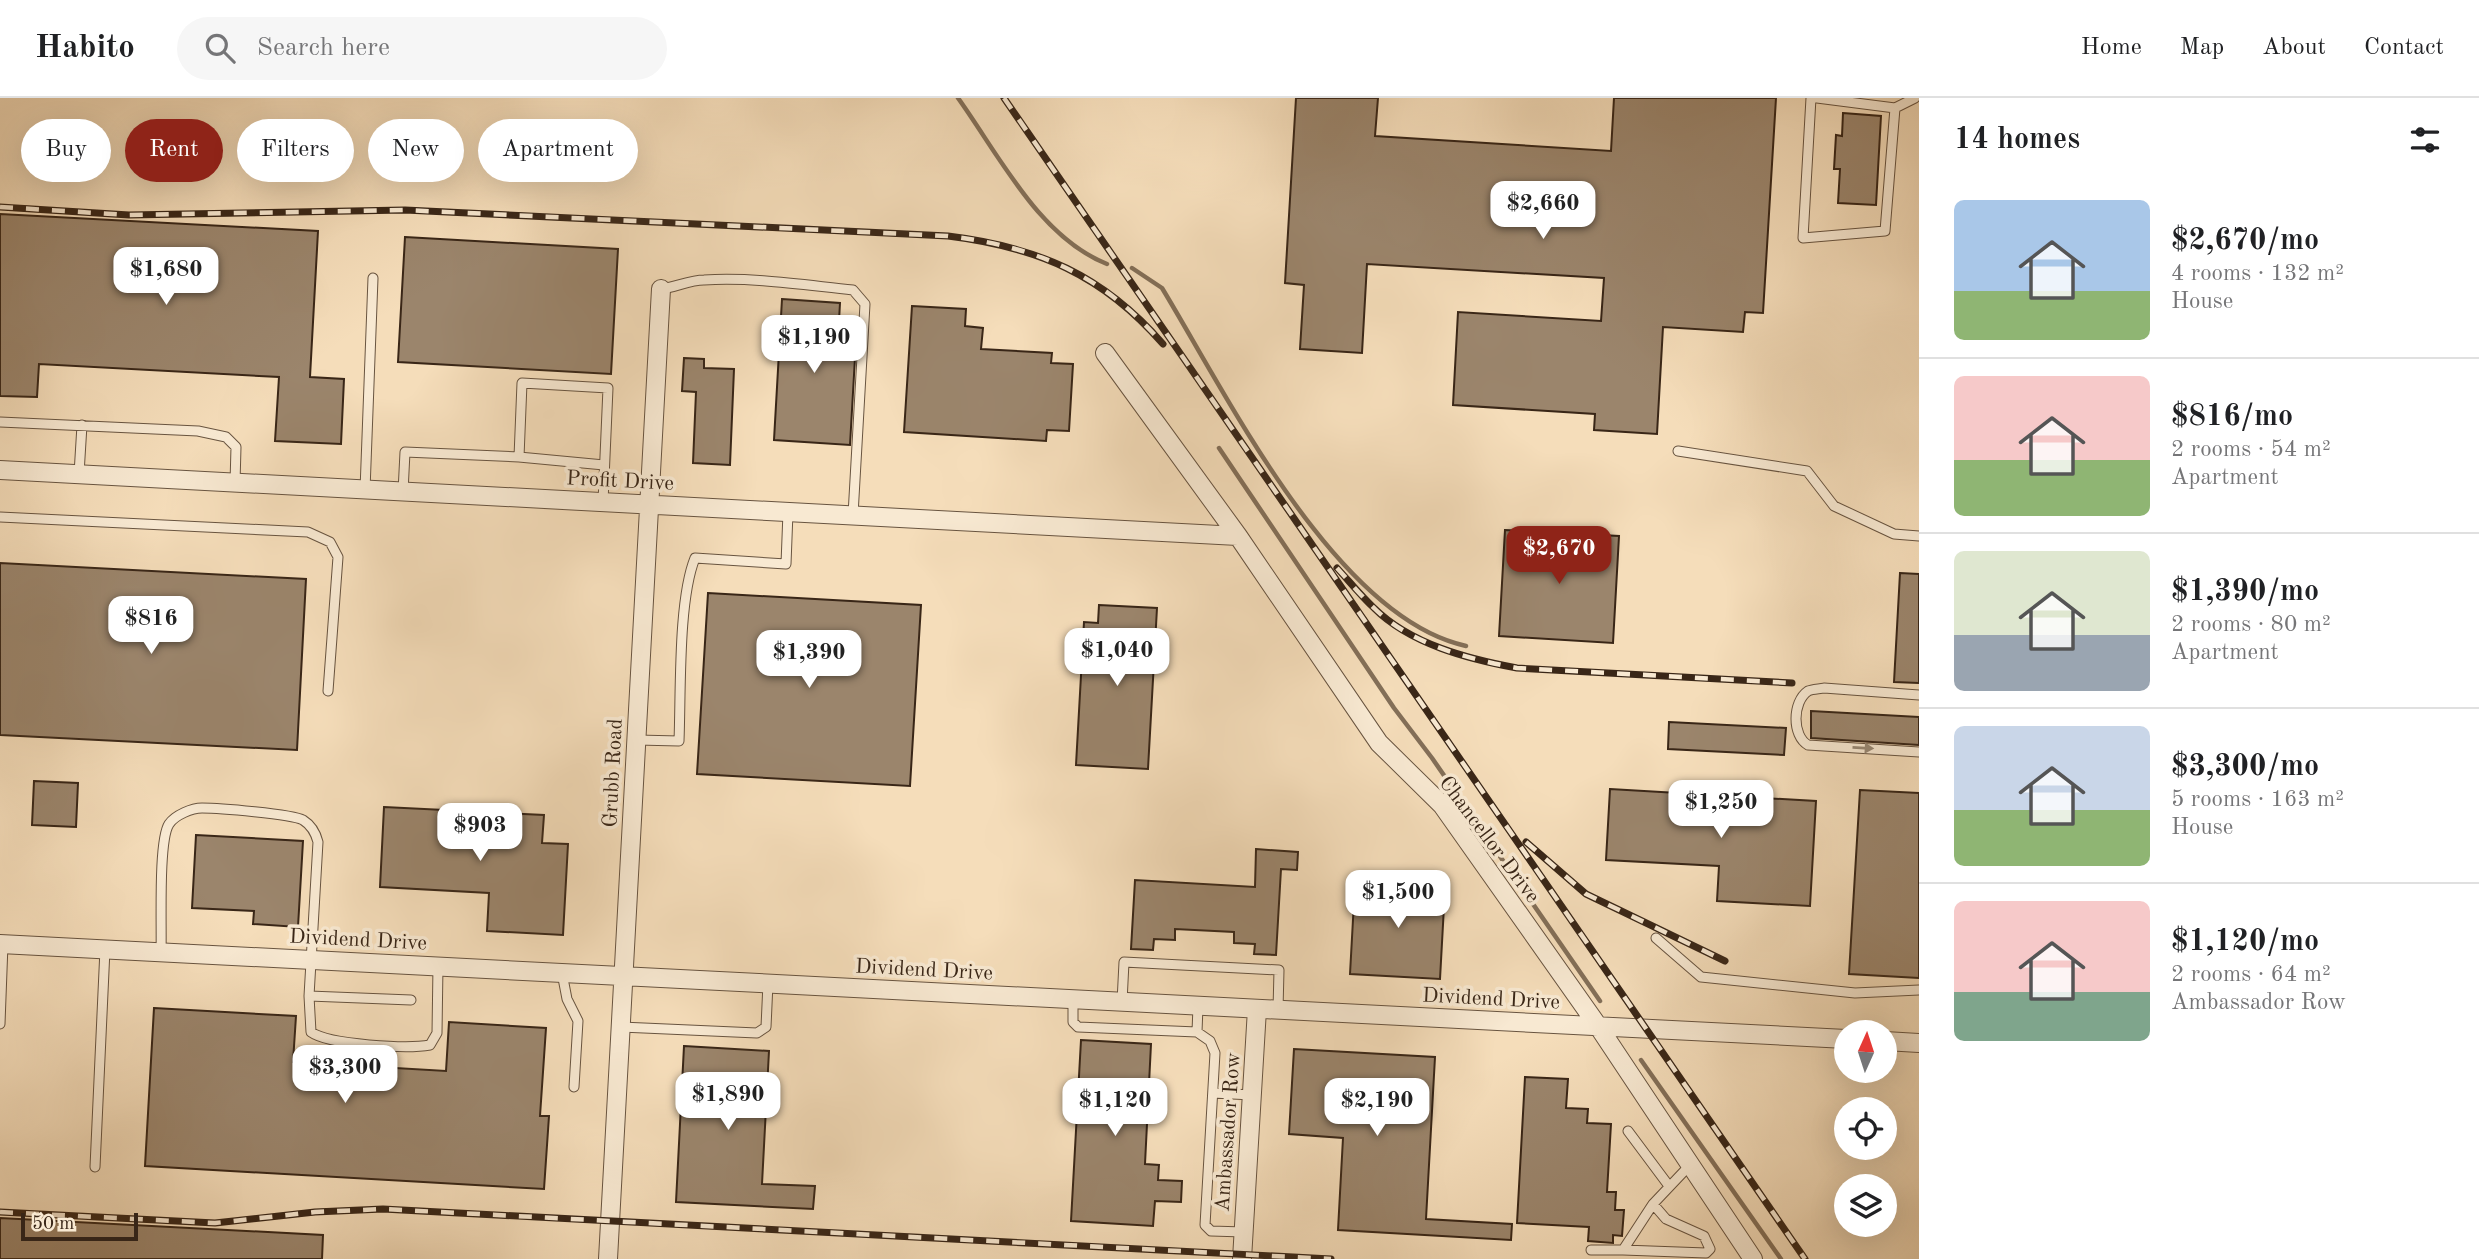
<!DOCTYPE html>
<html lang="en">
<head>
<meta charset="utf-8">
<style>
	body { margin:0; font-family:"Old Standard TT",serif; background:#f6f6f6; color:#202124; height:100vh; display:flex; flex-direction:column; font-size:26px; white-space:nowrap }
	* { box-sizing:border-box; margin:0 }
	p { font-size:23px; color:#757577 }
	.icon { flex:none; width:38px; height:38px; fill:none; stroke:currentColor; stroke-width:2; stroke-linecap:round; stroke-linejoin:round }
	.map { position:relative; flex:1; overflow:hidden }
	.panel { display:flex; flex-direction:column; background:#fff; width:560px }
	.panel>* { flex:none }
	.banner { position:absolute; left:21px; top:21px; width:665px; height:63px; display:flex; gap:14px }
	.needle { width:46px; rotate:3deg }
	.tools { position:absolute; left:1834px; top:922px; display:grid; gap:14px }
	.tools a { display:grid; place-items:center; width:63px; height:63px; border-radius:50%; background:#fff; box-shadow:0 7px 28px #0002; font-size:35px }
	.scale { position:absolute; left:21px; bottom:18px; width:117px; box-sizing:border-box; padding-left:7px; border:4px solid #392617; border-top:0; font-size:19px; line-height:24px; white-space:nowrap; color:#392617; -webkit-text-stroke:5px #f8e9d2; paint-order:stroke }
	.price { position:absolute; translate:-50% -60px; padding:0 16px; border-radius:14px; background:#fff; color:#222; font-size:23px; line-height:46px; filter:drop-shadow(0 2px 4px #0008) }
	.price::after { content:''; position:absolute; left:50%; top:42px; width:21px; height:16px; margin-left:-10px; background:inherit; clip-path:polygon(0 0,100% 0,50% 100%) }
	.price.selected { background:#8f2418; color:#fff }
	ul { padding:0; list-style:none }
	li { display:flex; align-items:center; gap:21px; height:175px; padding:0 35px }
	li+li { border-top:2px solid #e0e0e0 }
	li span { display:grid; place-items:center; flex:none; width:196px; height:140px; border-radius:10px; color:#555 }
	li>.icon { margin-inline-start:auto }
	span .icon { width:84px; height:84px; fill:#fffc; stroke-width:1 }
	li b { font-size:30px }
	h2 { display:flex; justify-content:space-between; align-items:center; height:84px; padding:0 35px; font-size:30px }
	.chip { padding:0 24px; border-radius:32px; background:#fff; box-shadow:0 7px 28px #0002; font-size:24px; line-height:63px }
	.chip.selected { background:#8f2418; color:#fff }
	header { display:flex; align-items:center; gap:42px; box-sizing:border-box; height:98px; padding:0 35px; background:#fff; border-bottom:2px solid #e0e0e0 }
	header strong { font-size:33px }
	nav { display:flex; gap:38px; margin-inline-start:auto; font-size:24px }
	.search { width:490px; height:63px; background:#f6f6f6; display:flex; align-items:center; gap:18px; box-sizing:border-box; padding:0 24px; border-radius:38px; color:#757577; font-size:26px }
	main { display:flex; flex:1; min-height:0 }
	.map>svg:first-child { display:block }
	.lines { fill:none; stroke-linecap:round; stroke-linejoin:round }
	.stream { stroke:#836f58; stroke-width:4.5 }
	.building { fill:#9b856c; stroke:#392617; stroke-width:2 }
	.lane-casing { stroke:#685440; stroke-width:11 }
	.street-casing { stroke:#685440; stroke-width:20 }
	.lane { stroke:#f8e9d2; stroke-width:9 }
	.street { stroke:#f8e9d2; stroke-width:18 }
	.rail-casing { stroke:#392617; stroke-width:7 }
	.rail { stroke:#f8e9d2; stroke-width:4.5; stroke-dasharray:13; stroke-linecap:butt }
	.oneway { fill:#988874 }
	.labels { text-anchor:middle; stroke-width:7; stroke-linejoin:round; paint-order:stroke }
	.street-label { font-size:21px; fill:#392617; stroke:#f8e9d2 }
</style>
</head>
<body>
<header>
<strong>Habito</strong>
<div class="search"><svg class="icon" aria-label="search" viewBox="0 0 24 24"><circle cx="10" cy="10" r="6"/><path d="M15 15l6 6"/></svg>Search here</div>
<nav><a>Home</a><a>Map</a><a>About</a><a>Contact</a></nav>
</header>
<main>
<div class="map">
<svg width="1919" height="1161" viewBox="0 0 1919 1161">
	<rect width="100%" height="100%" fill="#f5ddba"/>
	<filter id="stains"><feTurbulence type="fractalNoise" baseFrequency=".00286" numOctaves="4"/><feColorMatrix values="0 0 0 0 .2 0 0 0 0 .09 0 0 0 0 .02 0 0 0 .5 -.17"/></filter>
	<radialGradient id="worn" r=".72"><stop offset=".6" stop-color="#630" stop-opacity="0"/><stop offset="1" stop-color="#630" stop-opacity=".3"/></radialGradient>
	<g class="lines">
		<path class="stream" d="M 958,0 C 999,57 1039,139 1107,166
			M 1132,170 L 1162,190 C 1227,297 1336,520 1466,548
			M 1219,350 L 1394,610 L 1432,660 L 1600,903
			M 1641,962 L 1781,1161"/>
	</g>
	<path class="building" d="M 1296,0 L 1378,0 L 1375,38 L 1611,53 L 1614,0 L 1776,0 L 1763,215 L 1745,214 L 1743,234 L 1663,229 L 1657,336 L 1594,332 L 1595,316 L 1453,307 L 1458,214 L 1601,223 L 1604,180 L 1367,166 L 1362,255 L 1300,251 L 1304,187 L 1285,185 Z
		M 1843,15 L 1881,18 L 1876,107 L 1838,105 L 1840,71 L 1834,71 L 1836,37 L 1842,38 Z
		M 0,116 L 318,133 L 310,279 L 344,281 L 341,346 L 275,343 L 279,279 L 39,266 L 37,299 L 0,298 Z
		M 405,139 L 618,151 L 611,276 L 398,264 Z
		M 782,201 L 840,205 L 838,241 L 856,242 L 850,347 L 774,342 Z
		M 912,208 L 966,211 L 965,228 L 983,230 L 981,251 L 1052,255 L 1051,265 L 1073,266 L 1069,333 L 1047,332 L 1046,343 L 904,334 Z
		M 684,260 L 704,261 L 704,270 L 734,271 L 730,367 L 693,365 L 696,294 L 682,293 Z
		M 1505,432 L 1619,438 L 1613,545 L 1499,538 Z
		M 0,465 L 306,481 L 297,652 L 0,637 Z
		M 1900,475 L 1919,476 L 1919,585 L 1894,584 Z
		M 708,495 L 921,507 L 910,688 L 697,676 Z
		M 1099,507 L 1157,510 L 1148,671 L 1076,667 L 1084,524 L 1098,525 Z
		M 1811,613 L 1919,619 L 1919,647 L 1811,640 Z
		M 1669,624 L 1786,630 L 1784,657 L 1668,651 Z
		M 34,683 L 78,685 L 76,729 L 32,727 Z
		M 1610,691 L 1816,703 L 1810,808 L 1717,803 L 1719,768 L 1606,762 Z
		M 1860,692 L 1919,695 L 1919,880 L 1849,876 Z
		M 384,709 L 544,717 L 542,745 L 568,746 L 563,837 L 487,833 L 489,795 L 380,789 Z
		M 196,737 L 303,743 L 298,829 L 253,826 L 254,813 L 192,810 Z
		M 1256,751 L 1298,754 L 1297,772 L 1281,771 L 1276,857 L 1254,856 L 1255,846 L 1234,845 L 1234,834 L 1175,831 L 1175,842 L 1154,841 L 1153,852 L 1131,851 L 1135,782 L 1255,789 Z
		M 1388,779 L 1412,780 L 1412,788 L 1445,790 L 1440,881 L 1350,876 L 1355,785 L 1388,787 Z
		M 154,910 L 296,918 L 293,964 L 446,973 L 449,924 L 546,930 L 540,1018 L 549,1018 L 544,1091 L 145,1068 Z
		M 1081,942 L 1151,946 L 1145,1066 L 1159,1067 L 1158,1082 L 1182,1083 L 1181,1104 L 1155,1103 L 1153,1128 L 1071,1123 Z
		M 684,948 L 769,953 L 762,1086 L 815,1088 L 813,1111 L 676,1104 Z
		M 1294,951 L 1435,959 L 1426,1121 L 1512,1126 L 1511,1142 L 1338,1132 L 1343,1040 L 1289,1036 Z
		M 1525,979 L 1568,981 L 1566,1010 L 1588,1011 L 1587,1025 L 1611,1026 L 1607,1094 L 1616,1094 L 1615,1112 L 1624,1112 L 1622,1138 L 1613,1137 L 1613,1145 L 1588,1143 L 1589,1129 L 1517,1125 Z
		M 0,1120 L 323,1137 L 322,1161 L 0,1161 Z"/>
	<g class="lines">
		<g class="lane-casing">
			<path id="lane" d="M 1811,0 L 1803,140 L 1885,133 L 1895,10
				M 1817,0 L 1895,10 L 1915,0
				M 661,191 C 676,189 690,182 704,182 C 754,179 804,187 853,192 L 865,206 L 853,417
				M 0,324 L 198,333 L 226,339 L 236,349 L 235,385
				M 1678,353 L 1807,373 L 1834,408 L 1894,436 L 1919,438
				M 519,359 L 604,367
				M 79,376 L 82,327
				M 365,392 L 373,180
				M 403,394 L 405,354 L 519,359 L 522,285 L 608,290 L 603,404
				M 0,419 L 308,434 L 330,444 L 338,459 L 328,593
				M 1919,597 L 1824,590 C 1820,591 1812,591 1808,593 C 1792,604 1792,638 1808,647 L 1919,654
				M 637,642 L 679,643 C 681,594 678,502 695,460 L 786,466 L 788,414
				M 1656,840 L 1701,879 L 1855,895 L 1919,892
				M 161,854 C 162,830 158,743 169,726 C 175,717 192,710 202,710 C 218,710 292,716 303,722 C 311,727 316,736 318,744 L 309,898 L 411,902
				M 562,875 L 567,901 L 578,923 L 574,989
				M 309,898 L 311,934 C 329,947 408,951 430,947 L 437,935 L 438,868
				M 1073,901 L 1073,924 L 1078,929 L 1197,934 L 1210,943 L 1215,955 L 1205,1127 L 1211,1133 L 1244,1134
				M 1122,904 L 1124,864 L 1279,872 L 1278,912
				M 0,926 L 3,846
				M 621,929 L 757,935 L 766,929 L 768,885
				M 1197,934 L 1198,908
				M 1213,995 L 1252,997
				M 1628,1033 L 1669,1088
				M 95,1069 L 105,851
				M 1591,1152 L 1623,1152 L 1653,1106 L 1690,1067
				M 1623,1152 L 1706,1155 L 1710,1151 L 1704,1138 L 1666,1121 L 1653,1106"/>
		</g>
		<g class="street-casing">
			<path id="street" d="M 1105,255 L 1238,438 L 1379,645 L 1442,707 L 1598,928 L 1753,1161
				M 0,372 L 1238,438
				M 0,846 L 1846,941
				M 1885,943 L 1919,945
				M 608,1161 L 661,191
				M 1242,1161 L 1257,911"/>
		</g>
		<use href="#lane" class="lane"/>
		<use href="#street" class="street"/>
		<g class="rail-casing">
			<path id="rail" d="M 1004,0 L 1805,1161
				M 0,109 L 129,117 L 405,112 L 948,138 C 1038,149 1103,177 1163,246
				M 1337,470 C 1349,483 1361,498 1374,510 C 1410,546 1468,561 1517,570 L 1792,585
				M 1526,744 L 1586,796 L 1725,863
				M 0,1114 L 215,1125 L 315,1114 L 383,1111 L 1331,1161"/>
		</g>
		<use href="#rail" class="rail"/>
	</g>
	<defs><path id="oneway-solid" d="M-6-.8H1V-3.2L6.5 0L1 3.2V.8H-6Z" transform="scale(1.75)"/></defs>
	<use class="oneway" href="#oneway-solid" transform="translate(1863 650) rotate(3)"/>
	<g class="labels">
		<g class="street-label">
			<text transform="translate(620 382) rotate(3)" y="7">Profit Drive</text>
			<text transform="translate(612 675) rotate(-87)" y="7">Grubb Road</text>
			<text transform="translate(1490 741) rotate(53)" y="7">Chancellor Drive</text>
			<text transform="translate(358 841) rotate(3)" y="7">Dividend Drive</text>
			<text transform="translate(924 871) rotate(3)" y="7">Dividend Drive</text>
			<text transform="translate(1491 900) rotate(3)" y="7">Dividend Drive</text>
			<text transform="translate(1227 1034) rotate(-86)" y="7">Ambassador Row</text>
		</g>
	</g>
	<rect width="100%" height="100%" filter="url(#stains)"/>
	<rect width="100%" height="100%" fill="url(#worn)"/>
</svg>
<div class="tools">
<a><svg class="needle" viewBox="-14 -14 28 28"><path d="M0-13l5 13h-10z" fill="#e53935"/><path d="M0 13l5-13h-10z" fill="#757577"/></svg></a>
<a><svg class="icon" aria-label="locate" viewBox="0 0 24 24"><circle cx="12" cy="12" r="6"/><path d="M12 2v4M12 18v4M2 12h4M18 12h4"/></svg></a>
<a><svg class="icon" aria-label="layers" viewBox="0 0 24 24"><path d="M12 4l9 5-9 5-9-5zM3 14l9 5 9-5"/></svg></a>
</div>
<div class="scale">50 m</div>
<b class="price" style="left:1543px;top:143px">$2,660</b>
<b class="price" style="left:166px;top:209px">$1,680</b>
<b class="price" style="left:814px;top:277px">$1,190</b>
<b class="price selected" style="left:1559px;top:488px">$2,670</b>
<b class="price" style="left:151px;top:558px">$816</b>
<b class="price" style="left:1117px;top:590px">$1,040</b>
<b class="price" style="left:809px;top:592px">$1,390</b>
<b class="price" style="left:1721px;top:742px">$1,250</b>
<b class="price" style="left:480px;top:765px">$903</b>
<b class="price" style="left:1398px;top:832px">$1,500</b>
<b class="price" style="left:345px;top:1007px">$3,300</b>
<b class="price" style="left:728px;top:1034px">$1,890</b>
<b class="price" style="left:1115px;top:1040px">$1,120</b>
<b class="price" style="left:1377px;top:1040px">$2,190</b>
<div class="banner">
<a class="chip">Buy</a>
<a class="chip selected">Rent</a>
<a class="chip">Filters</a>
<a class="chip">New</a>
<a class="chip">Apartment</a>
</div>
</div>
<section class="panel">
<h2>14 homes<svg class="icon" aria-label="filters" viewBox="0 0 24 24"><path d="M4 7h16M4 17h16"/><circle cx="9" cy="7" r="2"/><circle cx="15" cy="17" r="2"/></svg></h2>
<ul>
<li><span style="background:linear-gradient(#a9c7e8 65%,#8fb573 0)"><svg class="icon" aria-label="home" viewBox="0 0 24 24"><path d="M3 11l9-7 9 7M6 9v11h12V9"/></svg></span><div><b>$2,670/mo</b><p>4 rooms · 132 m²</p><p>House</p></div></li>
<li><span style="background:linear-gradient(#f6c9c9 60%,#8fb573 0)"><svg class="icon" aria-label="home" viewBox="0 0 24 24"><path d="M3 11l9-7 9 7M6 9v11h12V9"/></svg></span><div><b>$816/mo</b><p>2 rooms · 54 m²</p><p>Apartment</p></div></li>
<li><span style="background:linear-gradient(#dfe7d0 60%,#9aa5b1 0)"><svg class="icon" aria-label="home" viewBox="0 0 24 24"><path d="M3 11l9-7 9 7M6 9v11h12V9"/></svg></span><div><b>$1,390/mo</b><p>2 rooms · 80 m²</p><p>Apartment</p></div></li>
<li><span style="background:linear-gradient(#c9d6e8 60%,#8fb573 0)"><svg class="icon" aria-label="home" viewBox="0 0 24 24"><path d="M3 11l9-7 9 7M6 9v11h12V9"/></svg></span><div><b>$3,300/mo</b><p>5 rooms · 163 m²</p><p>House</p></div></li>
<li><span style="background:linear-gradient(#f6c9c9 65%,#7fa58c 0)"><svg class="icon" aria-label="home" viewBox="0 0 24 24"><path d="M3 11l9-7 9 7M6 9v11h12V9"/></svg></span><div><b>$1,120/mo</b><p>2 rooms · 64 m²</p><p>Ambassador Row</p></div></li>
</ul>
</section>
</main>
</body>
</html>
